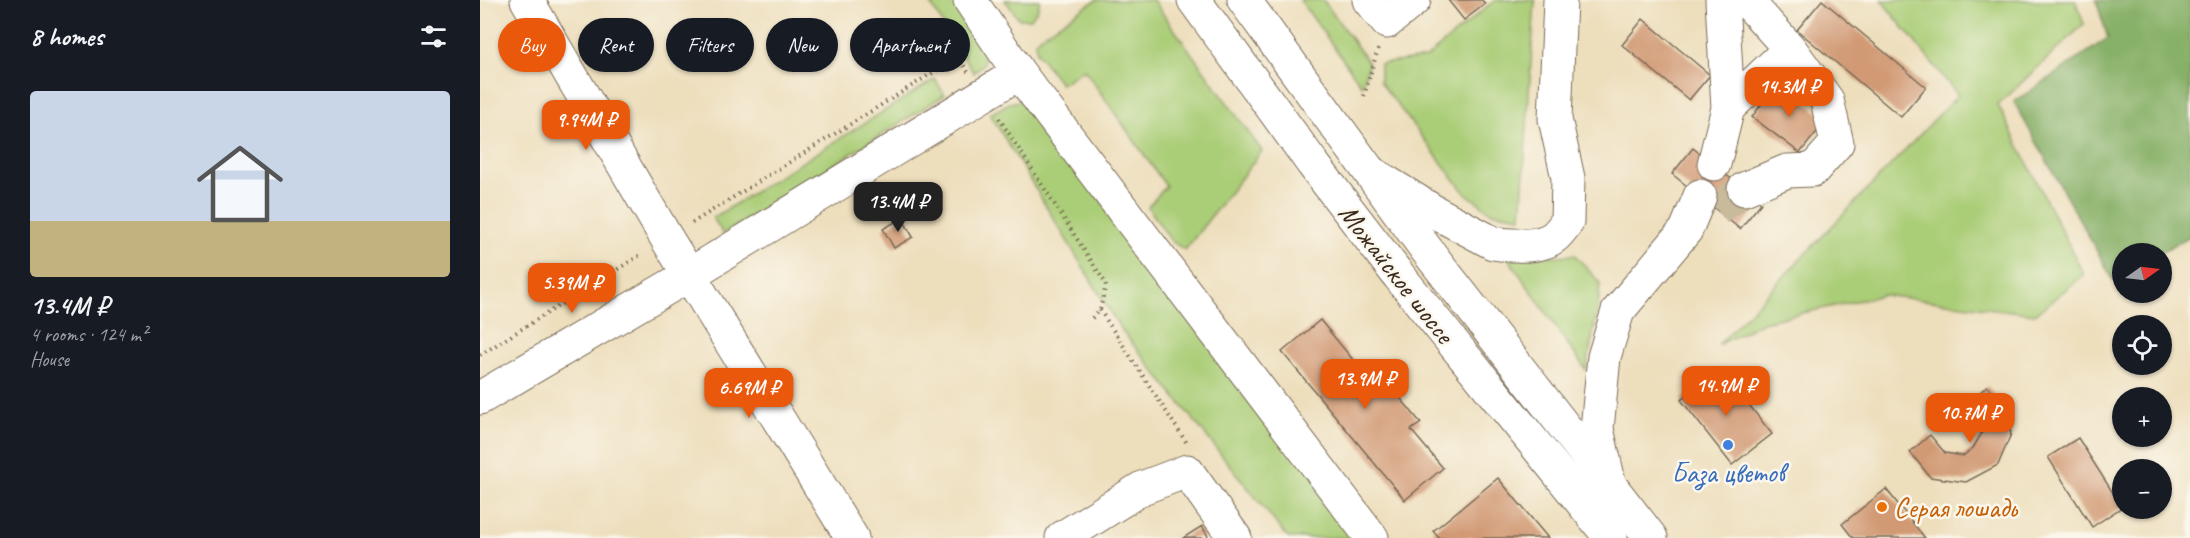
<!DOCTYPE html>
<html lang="en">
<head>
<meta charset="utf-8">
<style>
	body { margin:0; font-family:Caveat,sans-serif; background:#20242c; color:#f1f3f6; height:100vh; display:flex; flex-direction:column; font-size:22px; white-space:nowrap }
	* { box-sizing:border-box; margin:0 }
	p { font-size:20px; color:#9ea1a6 }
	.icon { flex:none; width:33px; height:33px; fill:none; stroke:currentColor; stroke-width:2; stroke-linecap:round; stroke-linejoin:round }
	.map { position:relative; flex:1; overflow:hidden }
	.drawer { display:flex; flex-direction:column; background:#171b24; width:480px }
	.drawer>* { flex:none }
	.hud { position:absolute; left:18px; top:18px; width:570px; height:54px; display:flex; gap:12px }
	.needle { width:39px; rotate:76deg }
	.controls { position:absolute; left:1632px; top:243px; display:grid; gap:12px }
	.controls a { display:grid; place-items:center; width:60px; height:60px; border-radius:50%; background:#171b24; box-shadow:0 2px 4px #0004; font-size:30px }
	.price { position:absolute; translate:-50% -51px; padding:0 14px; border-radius:12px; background:#ea580c; color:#fff; font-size:20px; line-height:39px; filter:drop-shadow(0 2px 3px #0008) }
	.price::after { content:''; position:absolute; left:50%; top:36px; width:18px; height:14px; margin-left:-9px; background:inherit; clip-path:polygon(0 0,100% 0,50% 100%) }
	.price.on { background:#222; color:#fff }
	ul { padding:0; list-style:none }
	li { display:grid; align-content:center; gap:12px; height:318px; padding:0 30px }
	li+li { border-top:2px solid #363941 }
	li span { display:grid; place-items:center; height:186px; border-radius:6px; color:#555 }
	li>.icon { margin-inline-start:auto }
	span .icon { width:108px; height:108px; fill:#fffc; stroke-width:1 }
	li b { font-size:26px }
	h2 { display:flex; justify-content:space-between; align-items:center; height:72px; padding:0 30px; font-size:26px }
	.pill { padding:0 21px; border-radius:27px; background:#171b24; box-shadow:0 2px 4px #0004; font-size:21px; line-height:54px }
	.pill.on { background:#ea580c; color:#fff }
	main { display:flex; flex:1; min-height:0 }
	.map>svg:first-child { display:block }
	.green { fill:#aacd77; stroke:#727c4a; stroke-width:1.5 }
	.forest { fill:#87b068; stroke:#616d43; stroke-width:1.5 }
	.building { fill:#d19a74 }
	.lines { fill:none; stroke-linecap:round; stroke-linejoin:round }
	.minor-tunnel { stroke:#c9ba9c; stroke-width:33; stroke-dasharray:33 16; stroke-linecap:butt }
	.minor-casing { stroke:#796955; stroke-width:35 }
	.major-casing { stroke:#796955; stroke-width:35 }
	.path { stroke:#796955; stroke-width:4; stroke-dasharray:1.5 4.5; stroke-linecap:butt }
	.minor { stroke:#fff; stroke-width:33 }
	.major { stroke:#fff; stroke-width:33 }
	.shop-dot { fill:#3f7fe0; stroke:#fbf7ec; stroke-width:2 }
	.food-dot { fill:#e8710a; stroke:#fbf7ec; stroke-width:2 }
	.labels { text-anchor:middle; stroke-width:5; stroke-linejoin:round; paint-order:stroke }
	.street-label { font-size:28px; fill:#3b2a1e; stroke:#fbf7ec }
	.shop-label { font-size:28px; fill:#366cbe; stroke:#fbf7ec }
	.food-label { font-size:28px; fill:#c56008; stroke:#fbf7ec; text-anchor:start }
</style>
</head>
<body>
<main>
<section class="drawer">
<h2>8 homes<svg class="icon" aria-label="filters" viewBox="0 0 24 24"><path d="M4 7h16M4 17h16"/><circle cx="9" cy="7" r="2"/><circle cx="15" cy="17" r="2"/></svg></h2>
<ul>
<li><span style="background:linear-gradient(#c9d6e8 70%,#c2b280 0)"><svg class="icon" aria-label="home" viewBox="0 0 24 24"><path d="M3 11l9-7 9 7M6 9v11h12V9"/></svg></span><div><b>13.4M ₽</b><p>4 rooms · 124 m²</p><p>House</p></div></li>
</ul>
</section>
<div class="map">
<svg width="1710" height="538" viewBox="0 0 1710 538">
	<rect width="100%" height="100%" fill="#fbf7ec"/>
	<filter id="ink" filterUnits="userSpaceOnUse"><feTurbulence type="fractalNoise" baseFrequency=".0167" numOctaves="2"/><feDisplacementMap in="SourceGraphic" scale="12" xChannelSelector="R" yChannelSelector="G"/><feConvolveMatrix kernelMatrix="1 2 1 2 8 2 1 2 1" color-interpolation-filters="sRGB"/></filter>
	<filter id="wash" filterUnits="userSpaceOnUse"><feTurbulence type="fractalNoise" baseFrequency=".008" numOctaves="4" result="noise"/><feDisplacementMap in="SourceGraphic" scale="24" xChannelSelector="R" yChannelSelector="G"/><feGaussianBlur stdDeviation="1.35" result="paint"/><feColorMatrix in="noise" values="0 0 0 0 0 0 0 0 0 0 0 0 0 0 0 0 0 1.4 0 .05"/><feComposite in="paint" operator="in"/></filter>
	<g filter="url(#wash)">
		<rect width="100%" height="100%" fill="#eddebc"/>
		<path class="green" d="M 448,0 L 478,0 L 503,46 L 504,63 L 494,73 Z
			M 525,0 L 560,0 L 557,11 L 550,19 L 539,19 Z
			M 616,0 L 673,0 L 782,151 L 705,250 L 691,241 L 668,207 L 686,186 L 604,69 L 581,84 L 557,53 L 555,42 L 565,33 Z
			M 820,0 L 843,0 L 889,63 L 882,86 Z
			M 1015,0 L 1055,0 L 1041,217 L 1011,212 L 984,192 L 900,82 L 900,64 L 946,58 Z
			M 1401,0 L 1595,0 L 1604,24 L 1518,105 L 1604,275 L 1555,314 L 1403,295 L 1283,322 L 1238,345 L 1478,95 Z
			M 455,79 L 465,95 L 243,234 L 233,218 Z
			M 544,100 L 884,538 L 808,538 L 640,328 L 510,114 L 529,103 Z
			M 1095,255 L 1120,283 L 1118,308 L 1106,370 L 1028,258 Z"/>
		<path class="forest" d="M 1616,0 L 1710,0 L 1710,236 L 1680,253 L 1642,254 L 1642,274 L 1633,280 L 1534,102 L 1628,38 Z"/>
		<g id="blocks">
			<path class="building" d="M 968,0 L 1002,0 L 1005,4 L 984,20 Z
				M 1342,0 L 1446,87 L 1421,117 L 1317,30 Z
				M 1163,19 L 1230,75 L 1209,100 L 1142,45 Z
				M 1298,82 L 1347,119 L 1320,153 L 1272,117 Z
				M 1213,148 L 1281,203 L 1260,229 L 1192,174 Z
				M 422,218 L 433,237 L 414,248 L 403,229 Z
				M 840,320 L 894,385 L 903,377 L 941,423 L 931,430 L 963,468 L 925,500 L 802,352 Z
				M 1241,369 L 1292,434 L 1252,465 L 1201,400 Z
				M 1507,386 L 1524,406 L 1531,434 L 1518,465 L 1486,482 L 1450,477 L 1430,452 L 1450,435 L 1465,453 L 1483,456 L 1493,448 L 1502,433 L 1497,422 L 1484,406 Z
				M 1598,438 L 1642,507 L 1612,527 L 1568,457 Z
				M 1018,478 L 1068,538 L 959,538 L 953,531 Z
				M 1406,489 L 1445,538 L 1373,538 L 1362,524 Z
				M 722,526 L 729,538 L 703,538 Z"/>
		</g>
	</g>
	<g filter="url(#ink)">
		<use href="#blocks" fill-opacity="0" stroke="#796955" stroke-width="1.5"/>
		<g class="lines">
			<path class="minor-tunnel" d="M 1237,210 L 1264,189"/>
			<g class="minor-casing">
				<path id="minor" d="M 47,0 L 187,239 L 372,538
					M 490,0 L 539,73 L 892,538
					M 889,0 L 907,22 L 934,0
					M 1248,108 L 1310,49
					M 1234,164 L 1248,108 L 1242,0
					M 890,172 L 953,211 L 1013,243 C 1030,246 1060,248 1074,237 C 1079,233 1083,227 1087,222 L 1088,178 L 1075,119 L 1080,0
					M 1264,189 L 1307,171 L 1333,170 L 1357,143 L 1347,100 L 1310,49 L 1266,0
					M 0,398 L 209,275 L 539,73
					M 1130,486 L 1117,429 L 1124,357 L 1138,311 L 1206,230 L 1220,196
					M 582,538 L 662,488 L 707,471 L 755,538"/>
			</g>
			<g class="major-casing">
				<path id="major" d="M 714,0 L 833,164 L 919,276 L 1131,538
					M 764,0 L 946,249 L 1171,538"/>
			</g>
			<path class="path" d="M 884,96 L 898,49
				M 519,118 L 626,284 L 620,310 L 610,320
				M 212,223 L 478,57 L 488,72
				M 620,310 L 706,442
				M 0,355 L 162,254"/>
			<use href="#minor" class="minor"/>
			<use href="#major" class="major"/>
		</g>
	</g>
	<circle class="shop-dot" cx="1248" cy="445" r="6"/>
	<circle class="food-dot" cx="1402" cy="507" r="6"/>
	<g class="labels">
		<g class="street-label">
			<text transform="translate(917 273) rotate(52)" y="10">Можайское шоссе</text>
		</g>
		<g class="shop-label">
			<text x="1248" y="482">База цветов</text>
		</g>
		<g class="food-label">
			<text x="1414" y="517">Серая лошадь</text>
		</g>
	</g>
</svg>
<div class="controls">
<a><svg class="needle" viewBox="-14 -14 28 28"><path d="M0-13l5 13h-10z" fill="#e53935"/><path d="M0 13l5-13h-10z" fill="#9ea1a6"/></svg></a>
<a><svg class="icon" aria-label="locate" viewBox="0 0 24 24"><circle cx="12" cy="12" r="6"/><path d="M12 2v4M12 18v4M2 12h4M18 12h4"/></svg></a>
<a>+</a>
<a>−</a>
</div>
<b class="price" style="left:1309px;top:118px">14.3M ₽</b>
<b class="price" style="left:106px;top:151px">9.94M ₽</b>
<b class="price on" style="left:418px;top:233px">13.4M ₽</b>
<b class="price" style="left:92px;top:314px">5.39M ₽</b>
<b class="price" style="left:885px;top:410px">13.9M ₽</b>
<b class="price" style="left:1246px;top:417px">14.9M ₽</b>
<b class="price" style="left:269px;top:419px">6.69M ₽</b>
<b class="price" style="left:1490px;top:444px">10.7M ₽</b>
<div class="hud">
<a class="pill on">Buy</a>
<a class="pill">Rent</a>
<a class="pill">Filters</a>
<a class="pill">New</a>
<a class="pill">Apartment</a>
</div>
</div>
</main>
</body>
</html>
